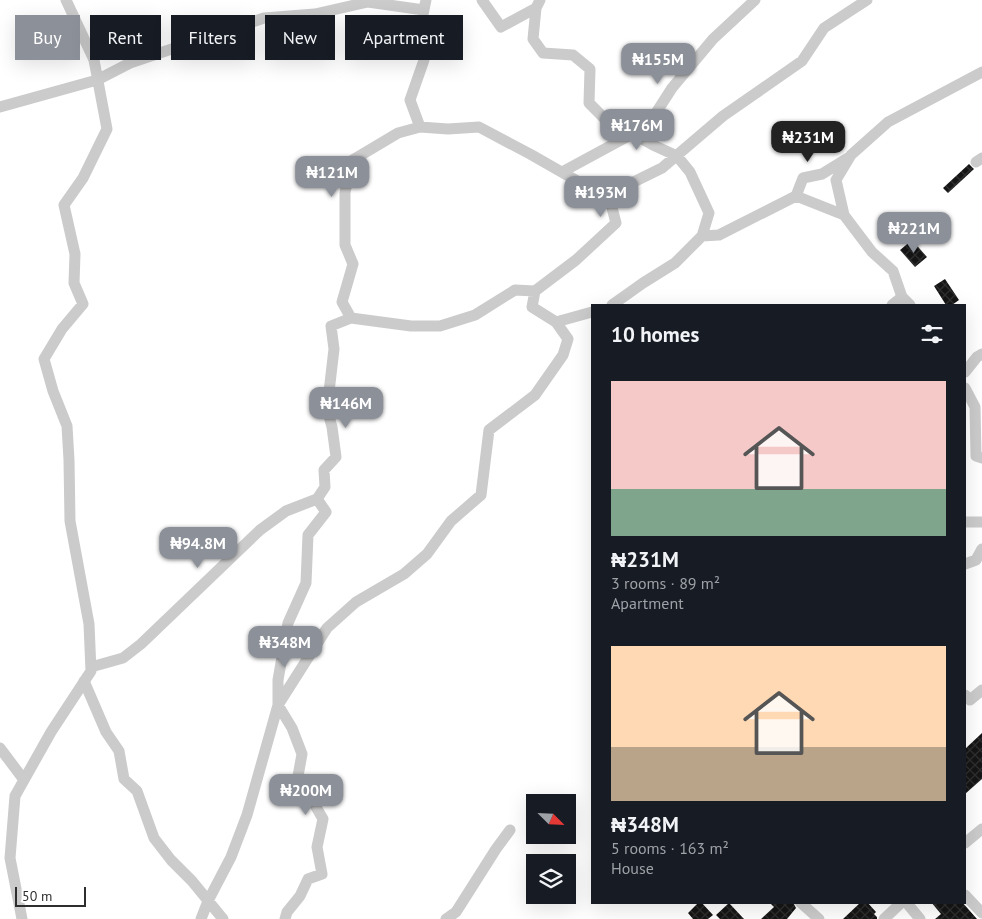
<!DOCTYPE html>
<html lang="en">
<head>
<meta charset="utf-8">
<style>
	body { margin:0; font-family:"PT Sans",sans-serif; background:#20242c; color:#f1f3f6; height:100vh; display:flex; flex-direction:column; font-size:19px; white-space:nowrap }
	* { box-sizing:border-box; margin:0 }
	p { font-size:16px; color:#9ea1a6 }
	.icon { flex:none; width:28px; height:28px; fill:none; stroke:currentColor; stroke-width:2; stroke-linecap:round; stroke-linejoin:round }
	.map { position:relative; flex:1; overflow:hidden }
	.side { position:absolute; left:591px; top:304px; width:375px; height:600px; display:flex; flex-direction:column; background:#171b24; border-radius:0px; box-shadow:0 5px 20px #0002 }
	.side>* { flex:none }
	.banner { position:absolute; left:15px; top:15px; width:475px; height:45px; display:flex; gap:10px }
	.needle { width:32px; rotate:114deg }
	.controls { position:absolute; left:526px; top:794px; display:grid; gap:10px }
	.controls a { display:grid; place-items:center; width:50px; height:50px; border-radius:0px; background:#171b24; box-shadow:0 5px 20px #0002; font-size:25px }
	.scale { position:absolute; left:15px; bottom:12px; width:71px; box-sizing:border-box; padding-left:5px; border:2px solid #2e2e2e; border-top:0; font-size:14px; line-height:18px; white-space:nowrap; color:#2e2e2e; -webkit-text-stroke:4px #fff; paint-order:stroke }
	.price { position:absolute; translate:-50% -42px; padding:0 11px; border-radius:10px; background:#8c9099; color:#fff; font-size:16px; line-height:32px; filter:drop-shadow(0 1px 2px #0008) }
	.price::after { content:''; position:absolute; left:50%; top:30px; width:15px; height:11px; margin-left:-8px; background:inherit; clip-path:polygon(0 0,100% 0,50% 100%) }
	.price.current { background:#222; color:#fff }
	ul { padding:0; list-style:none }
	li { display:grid; align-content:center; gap:10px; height:265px; padding:0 20px }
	li span { display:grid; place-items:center; height:155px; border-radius:0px; color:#555 }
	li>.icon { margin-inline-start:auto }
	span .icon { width:90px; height:90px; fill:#fffc; stroke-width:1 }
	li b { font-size:21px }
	h2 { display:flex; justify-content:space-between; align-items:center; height:60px; padding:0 20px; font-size:21px }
	.tag { padding:0 18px; border-radius:0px; background:#171b24; box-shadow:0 5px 20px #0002; font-size:18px; line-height:45px }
	.tag.current { background:#8c9099; color:#fff }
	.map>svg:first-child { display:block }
	.building { fill:url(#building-cross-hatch) }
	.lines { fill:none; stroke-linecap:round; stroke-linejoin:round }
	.street { stroke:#cbcbcb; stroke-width:11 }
</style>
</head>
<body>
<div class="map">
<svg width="982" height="919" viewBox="0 0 982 919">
	<defs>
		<pattern id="building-cross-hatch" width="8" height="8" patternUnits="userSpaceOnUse" patternTransform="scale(1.25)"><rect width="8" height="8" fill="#151515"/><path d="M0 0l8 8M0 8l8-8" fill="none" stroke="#2f2f2f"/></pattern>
	</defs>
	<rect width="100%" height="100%" fill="#fff"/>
	<path class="building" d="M 969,164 L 974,169 L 948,193 L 943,188 Z
		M 912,240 L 927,257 L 915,267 L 900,250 Z
		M 945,279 L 959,300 L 952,305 L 946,305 L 934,286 Z
		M 982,733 L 982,779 L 965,794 L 965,749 Z
		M 699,902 L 701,902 L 713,915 L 708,919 L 693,919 L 688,913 Z
		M 769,902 L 793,902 L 796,908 L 787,919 L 761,919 L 774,907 Z
		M 861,902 L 867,902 L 876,912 L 874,914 L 877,917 L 877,919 L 843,919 Z
		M 931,902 L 962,902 L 977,919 L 935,919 L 941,914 Z
		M 729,903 L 744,919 L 720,919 L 716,915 Z"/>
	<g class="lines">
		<path class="street" d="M 482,0 L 501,27 L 536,8 L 540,0
			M 536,8 L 533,39 L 543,53 L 573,55 L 590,69 L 589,103 L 605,119 L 653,145 L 677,156 L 690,172 L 709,213 L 702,236 L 675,263 L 643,283 L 612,305
			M 0,107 L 97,80 L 130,63 L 264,18 L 315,14 L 368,2 L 424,10
			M 976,162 L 982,158
			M 562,172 L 634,133 L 656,113 L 672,88 L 713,39 L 755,0
			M 605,196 L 662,168 L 723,116 L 802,61 L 824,28 L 867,0
			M 796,196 L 803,178 L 822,174 L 848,158
			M 844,215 L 872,252 L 893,271 L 902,297 L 910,305
			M 702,236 L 719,235 L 796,196 L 844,215 L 836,180 L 851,155 L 888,122 L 982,72
			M 892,305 L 902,297
			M 351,318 L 342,302 L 353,264 L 345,245 L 345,193 L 351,161 L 398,133 L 420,127
			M 556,322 L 592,312
			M 965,372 L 977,357 L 982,354
			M 965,388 L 975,407 L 976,456 L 982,458
			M 965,522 L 982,522
			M 965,564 L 976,560 L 982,549
			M 91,667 L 123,658 L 141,644 L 260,530 L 286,511 L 317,499
			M 84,681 L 106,732 L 119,751 L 124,779 L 137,791 L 154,838 L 171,860 L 192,881 L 223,919
			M 965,695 L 970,700 L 982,690
			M 0,748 L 24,780
			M 965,843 L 982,829
			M 965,895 L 982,913
			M 800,902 L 819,919
			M 906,902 L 920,919
			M 22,919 L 10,858 L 15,796 L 51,732 L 91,671 L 89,624 L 70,521 L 69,460 L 67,426 L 53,391 L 44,359 L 62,329 L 83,304 L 74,283 L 75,254 L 64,205 L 83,178 L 107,129 L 94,60 L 66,0
			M 201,919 L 208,901 L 231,857 L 247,815 L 278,705 L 327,628 L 356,602 L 404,574 L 427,554 L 451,521 L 481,495 L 489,430 L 535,395 L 563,355 L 568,339 L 556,322 L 532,307 L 535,291 L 576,260 L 616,223 L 610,200 L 597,190 L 579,182 L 530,154 L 479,127 L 448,129 L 420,127 L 410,100 L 424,60 L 421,24 L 426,0
			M 285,919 L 287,912 L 300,896 L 308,879 L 322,874 L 317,847 L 323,819 L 298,776 L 302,754 L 292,728 L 278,705 L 278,680 L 288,623 L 306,583 L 308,535 L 326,512 L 317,499 L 325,487 L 324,470 L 336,457 L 332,427 L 327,409 L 334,349 L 331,326 L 351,318 L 411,326 L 440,326 L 475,315 L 515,290 L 535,291
			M 446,919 L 456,912 L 496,849 L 510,830
			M 884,919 L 902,902"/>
	</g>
</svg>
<div class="controls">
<a><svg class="needle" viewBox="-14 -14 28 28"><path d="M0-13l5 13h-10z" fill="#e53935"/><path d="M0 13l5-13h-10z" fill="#9ea1a6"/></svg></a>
<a><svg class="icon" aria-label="layers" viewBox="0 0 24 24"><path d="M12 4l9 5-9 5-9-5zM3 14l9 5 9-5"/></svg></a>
</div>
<div class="scale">50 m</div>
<b class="price" style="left:658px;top:85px">₦155M</b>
<b class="price" style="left:637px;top:151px">₦176M</b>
<b class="price current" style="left:808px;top:163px">₦231M</b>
<b class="price" style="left:332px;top:198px">₦121M</b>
<b class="price" style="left:601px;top:218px">₦193M</b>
<b class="price" style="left:914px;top:254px">₦221M</b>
<b class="price" style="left:346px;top:429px">₦146M</b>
<b class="price" style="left:198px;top:569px">₦94.8M</b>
<b class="price" style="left:285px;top:668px">₦348M</b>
<b class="price" style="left:306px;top:816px">₦200M</b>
<div class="banner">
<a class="tag current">Buy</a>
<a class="tag">Rent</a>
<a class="tag">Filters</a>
<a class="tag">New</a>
<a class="tag">Apartment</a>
</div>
<section class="side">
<h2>10 homes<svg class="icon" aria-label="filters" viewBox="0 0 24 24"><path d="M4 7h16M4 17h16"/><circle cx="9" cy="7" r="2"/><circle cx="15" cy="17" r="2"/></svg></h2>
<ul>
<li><span style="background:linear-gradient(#f6c9c9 70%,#7fa58c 0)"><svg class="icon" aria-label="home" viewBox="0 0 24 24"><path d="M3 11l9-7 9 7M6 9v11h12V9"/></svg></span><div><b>₦231M</b><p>3 rooms · 89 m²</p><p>Apartment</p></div></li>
<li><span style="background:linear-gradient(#ffd9b3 65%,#b9a48a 0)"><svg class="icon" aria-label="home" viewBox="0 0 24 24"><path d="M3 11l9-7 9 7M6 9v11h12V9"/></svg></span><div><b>₦348M</b><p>5 rooms · 163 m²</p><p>House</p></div></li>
</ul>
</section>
</div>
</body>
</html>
